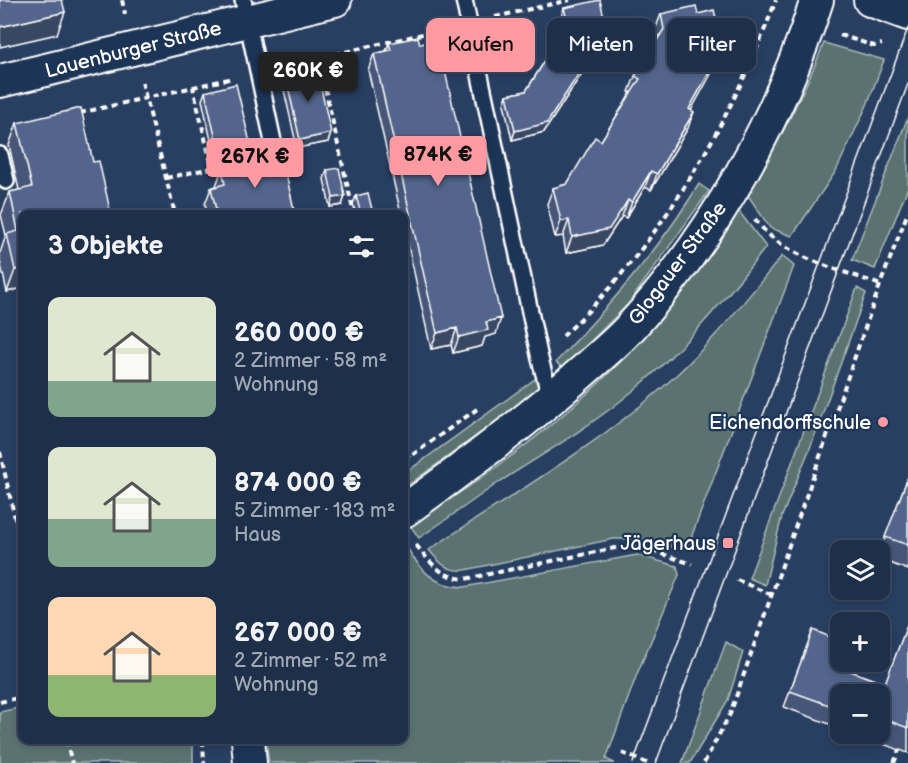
<!DOCTYPE html>
<html lang="de">
<head>
<meta charset="utf-8">
<style>
	body { margin:0; font-family:"Balsamiq Sans",sans-serif; background:#263751; color:#f1f3f6; height:100vh; display:flex; flex-direction:column; font-size:22px; white-space:nowrap }
	* { box-sizing:border-box; margin:0 }
	p { font-size:20px; color:#a1a9b5 }
	.icon { flex:none; width:33px; height:33px; fill:none; stroke:currentColor; stroke-width:2; stroke-linecap:round; stroke-linejoin:round }
	.map { position:relative; flex:1; overflow:hidden }
	.sheet { position:absolute; left:18px; top:210px; width:390px; height:534px; display:flex; flex-direction:column; background:#1e2f4a; border-radius:12px; box-shadow:0 3px 9px #0003,0 0 0 2px #3c4a62 }
	.sheet>* { flex:none }
	.guide { position:absolute; left:426px; top:18px; width:392px; height:54px; display:flex; gap:12px }
	.buttons { position:absolute; left:830px; top:540px; display:grid; gap:12px }
	.buttons a { display:grid; place-items:center; width:60px; height:60px; border-radius:12px; background:#1e2f4a; box-shadow:0 3px 9px #0003,0 0 0 2px #3c4a62; font-size:30px }
	.price { position:absolute; translate:-50% -51px; padding:0 14px; border-radius:6px; background:#ff9aa2; color:#111; font-size:20px; line-height:39px; filter:drop-shadow(0 2px 3px #0008) }
	.price::after { content:''; position:absolute; left:50%; top:36px; width:18px; height:14px; margin-left:-9px; background:inherit; clip-path:polygon(0 0,100% 0,50% 100%) }
	.price.current { background:#222; color:#fff }
	ul { padding:0; list-style:none }
	li { display:flex; align-items:center; gap:18px; height:150px; padding:0 30px }
	li span { display:grid; place-items:center; flex:none; width:168px; height:120px; border-radius:12px; color:#555 }
	li>.icon { margin-inline-start:auto }
	span .icon { width:72px; height:72px; fill:#fffc; stroke-width:1 }
	li b { font-size:26px }
	h2 { display:flex; justify-content:space-between; align-items:center; height:72px; padding:0 30px; font-size:26px }
	.pill { padding:0 21px; border-radius:12px; background:#1e2f4a; box-shadow:0 3px 9px #0003,0 0 0 2px #3c4a62; font-size:21px; line-height:54px }
	.pill.current { background:#ff9aa2; color:#111 }
	.map>svg:first-child { display:block }
	.green { fill:#5a7370; stroke:#acb9b8; stroke-width:1.5 }
	.lines { fill:none; stroke-linecap:round; stroke-linejoin:round }
	.lane-casing { stroke:#fff; stroke-width:20 }
	.street-casing { stroke:#fff; stroke-width:36 }
	.path { stroke:#fff; stroke-width:4; stroke-dasharray:6 4.5; stroke-linecap:butt }
	.lane { stroke:#1d3557; stroke-width:15 }
	.street { stroke:#1d3557; stroke-width:32 }
	.tram { stroke:#fff; stroke-width:1.5 }
	.wall { fill:#475778; stroke:#fff; stroke-width:1.5 }
	.shaded-wall { fill:#394762; stroke:#fff; stroke-width:1.5 }
	.building { fill:#52658c; stroke:#fff; stroke-width:1.5 }
	.poi-dot { fill:#ff9aa2; stroke:#1d3557; stroke-width:2 }
	.labels { text-anchor:middle; stroke-width:4.5; stroke-linejoin:round; paint-order:stroke }
	.street-label { font-size:20px; fill:#fff; stroke:#1d3557 }
	.poi-label { font-size:20px; fill:#fff; stroke:#1d3557; text-anchor:end }
</style>
</head>
<body>
<div class="map">
<svg width="908" height="763" viewBox="0 0 908 763">
	<rect width="100%" height="100%" fill="#283f62"/>
	<filter id="ink" filterUnits="userSpaceOnUse"><feTurbulence type="fractalNoise" baseFrequency=".0167" numOctaves="2"/><feDisplacementMap in="SourceGraphic" scale="12" xChannelSelector="R" yChannelSelector="G"/><feConvolveMatrix kernelMatrix="1 2 1 2 8 2 1 2 1" color-interpolation-filters="sRGB"/></filter>
	<g filter="url(#ink)">
		<path class="green" d="M 824,43 L 884,60 L 867,105 L 836,171 L 792,236 L 770,228 L 747,194 C 777,145 803,96 824,43 Z
			M 908,117 L 908,187 L 875,269 L 852,260 Z
			M 699,184 L 709,191 L 629,303 L 563,369 L 556,362 C 609,306 659,250 699,184 Z
			M 738,210 L 766,247 C 723,302 678,356 623,399 C 583,431 540,456 498,483 C 472,501 446,520 419,538 L 410,525 C 517,458 617,380 693,278 C 709,256 723,233 738,210 Z
			M 782,256 L 794,266 L 689,543 L 683,549 L 634,539 L 613,539 L 465,570 C 447,572 440,563 429,550 C 508,497 590,450 662,388 C 707,349 744,302 782,256 Z
			M 857,288 L 866,293 L 812,443 L 782,516 L 765,585 L 749,578 Z
			M 535,379 L 539,382 L 539,389 L 533,395 L 404,488 L 404,474 Z
			M 404,543 C 419,568 433,587 464,587 L 637,555 L 677,566 L 679,575 L 637,674 L 606,759 L 614,763 L 269,763 L 266,740 L 404,740 Z
			M 726,642 L 743,652 L 728,700 L 690,763 L 682,763 Z
			M 22,707 L 22,740 L 193,740 L 193,763 L 0,763 L 0,712 Z"/>
		<g class="lines">
			<g class="lane-casing">
				<path id="lane" d="M 243,0 L 274,146
					M 464,0 L 540,359 L 551,400
					M 0,155 L 6,181"/>
			</g>
			<g class="street-casing">
				<path id="street" d="M 870,0 L 908,14
					M 0,81 L 335,0
					M 404,511 C 465,467 526,422 582,372 C 598,358 615,344 629,329 C 714,237 779,119 817,0
					M 248,740 L 250,763"/>
			</g>
			<path class="path" d="M 122,0 L 125,14
				M 495,17 L 570,0
				M 840,35 L 874,46 L 882,44
				M 318,58 L 354,214
				M 284,66 L 444,29
				M 142,82 L 175,214
				M 80,113 L 233,78
				M 166,178 L 212,168 L 193,87
				M 755,219 C 782,258 838,268 880,285
				M 563,336 C 660,245 730,124 776,0
				M 404,435 L 409,457
				M 0,452 L 22,550
				M 404,461 L 477,409
				M 416,545 C 431,563 440,577 465,579 L 620,547 L 644,548 L 692,564
				M 737,580 L 772,595
				M 0,702 L 22,697
				M 66,740 L 72,763
				M 203,740 L 204,763
				M 622,753 L 647,763
				M 704,763 L 730,714 L 880,285 L 908,212
				M 894,763 L 899,750"/>
			<use href="#lane" class="lane"/>
			<use href="#street" class="street"/>
			<path class="tram" d="M 633,763 L 908,28
				M 656,763 L 908,84"/>
		</g>
		<path class="wall" d="M 564,8 L 607,30 L 604,39 L 544,132 L 512,140 L 504,104 L 507,95 L 526,91 L 564,30 L 561,17 Z
			M 661,14 L 698,14 L 723,47 L 717,63 L 691,110 L 688,128 L 651,190 L 645,187 L 626,218 L 622,216 L 603,245 L 566,253 L 563,236 L 555,237 L 547,204 L 553,188 L 567,184 L 601,141 L 631,93 L 629,92 L 635,76 L 657,40 L 655,30 Z
			M 389,43 L 496,334 L 485,337 L 482,346 L 453,353 L 451,345 L 431,349 L 404,227 L 404,214 L 401,214 L 368,70 L 374,54 L 386,51 Z
			M 285,73 L 331,133 L 328,142 L 297,148 L 282,81 Z
			M 205,92 L 249,159 L 217,167 L 202,100 Z
			M 17,123 L 93,162 L 110,210 L 109,214 L 22,214 L 22,288 L 7,292 L 0,261 L 0,253 L 6,235 L 1,215 L 10,192 L 19,190 L 9,145 Z
			M 222,169 L 295,214 L 207,214 L 205,204 L 211,188 L 216,186 Z
			M 327,170 L 345,196 L 342,205 L 330,207 L 324,179 Z
			M 356,196 L 373,214 L 356,214 L 353,204 Z
			M 908,477 L 908,570 L 879,559 L 879,554 Z
			M 908,623 L 908,753 L 855,734 L 879,734 L 879,694 L 840,694 L 840,728 L 784,707 L 813,630 L 832,664 L 885,684 Z"/>
		<path class="shaded-wall" d="M 65,12 L 57,34 L 0,47 L 0,27 Z
			M 607,30 L 604,39 L 544,132 L 512,140 L 515,131 Z
			M 723,47 L 717,63 L 683,125 L 689,109 Z
			M 694,112 L 688,128 L 651,190 L 657,174 Z
			M 331,133 L 328,142 L 297,148 L 300,140 Z
			M 252,151 L 249,159 L 217,167 L 220,158 Z
			M 651,171 L 645,187 L 626,218 L 632,202 Z
			M 345,196 L 342,205 L 330,207 L 333,198 Z
			M 628,200 L 622,216 L 603,245 L 566,253 L 572,237 Z
			M 110,210 L 109,214 L 103,214 L 104,212 Z
			M 569,220 L 563,236 L 555,237 L 561,221 Z
			M 22,268 L 22,288 L 7,292 L 15,270 Z
			M 501,318 L 496,334 L 485,337 L 482,346 L 453,353 L 459,337 L 486,322 Z
			M 457,328 L 451,345 L 431,349 L 437,333 Z"/>
		<path class="building" d="M 0,0 L 62,0 L 65,12 L 0,27 Z
			M 600,0 L 607,30 L 547,123 L 515,131 L 507,95 L 526,91 L 568,24 L 564,8 Z
			M 696,6 L 698,14 L 714,10 L 723,47 L 689,109 L 694,112 L 657,174 L 651,171 L 632,202 L 628,200 L 609,229 L 572,237 L 569,220 L 561,221 L 553,188 L 567,184 L 595,137 L 601,141 L 640,79 L 635,76 L 664,29 L 661,14 Z
			M 418,37 L 420,44 L 438,40 L 501,318 L 486,322 L 488,330 L 459,337 L 457,328 L 437,333 L 374,54 L 391,50 L 389,43 Z
			M 316,66 L 331,133 L 300,140 L 285,73 Z
			M 236,84 L 252,151 L 220,158 L 205,92 Z
			M 81,108 L 93,162 L 99,161 L 110,210 L 104,212 L 104,214 L 22,214 L 22,268 L 15,270 L 7,234 L 18,231 L 10,192 L 32,187 L 17,123 Z
			M 282,156 L 295,214 L 217,214 L 211,188 L 225,184 L 222,169 Z
			M 339,168 L 345,196 L 333,198 L 327,170 Z
			M 368,193 L 373,214 L 361,214 L 356,196 Z
			M 908,477 L 908,545 L 885,537 Z
			M 908,623 L 908,728 L 879,717 L 879,699 Z
			M 813,630 L 840,641 L 840,643 L 832,664 L 885,684 L 879,699 L 879,694 L 840,694 L 840,709 L 790,691 Z"/>
	</g>
	<g class="poi-dot">
		<circle cx="883" cy="422" r="6"/>
		<rect x="722" y="537" width="12" height="12" rx="3"/>
	</g>
	<g class="labels">
		<g class="street-label">
			<text transform="translate(133 49) rotate(-14)" y="7">Lauenburger Straße</text>
			<text transform="translate(677 263) rotate(-53)" y="7">Glogauer Straße</text>
		</g>
		<g class="poi-label">
			<text x="871" y="429">Eichendorffschule</text>
			<text x="716" y="550">Jägerhaus</text>
		</g>
	</g>
</svg>
<div class="buttons">
<a><svg class="icon" aria-label="layers" viewBox="0 0 24 24"><path d="M12 4l9 5-9 5-9-5zM3 14l9 5 9-5"/></svg></a>
<a>+</a>
<a>−</a>
</div>
<b class="price current" style="left:308px;top:103px">260K €</b>
<b class="price" style="left:438px;top:187px">874K €</b>
<b class="price" style="left:255px;top:189px">267K €</b>
<div class="guide">
<a class="pill current">Kaufen</a>
<a class="pill">Mieten</a>
<a class="pill">Filter</a>
</div>
<section class="sheet">
<h2>3 Objekte<svg class="icon" aria-label="filters" viewBox="0 0 24 24"><path d="M4 7h16M4 17h16"/><circle cx="9" cy="7" r="2"/><circle cx="15" cy="17" r="2"/></svg></h2>
<ul>
<li><span style="background:linear-gradient(#dfe7d0 70%,#7fa58c 0)"><svg class="icon" aria-label="home" viewBox="0 0 24 24"><path d="M3 11l9-7 9 7M6 9v11h12V9"/></svg></span><div><b>260 000 €</b><p>2 Zimmer · 58 m²</p><p>Wohnung</p></div></li>
<li><span style="background:linear-gradient(#dfe7d0 60%,#7fa58c 0)"><svg class="icon" aria-label="home" viewBox="0 0 24 24"><path d="M3 11l9-7 9 7M6 9v11h12V9"/></svg></span><div><b>874 000 €</b><p>5 Zimmer · 183 m²</p><p>Haus</p></div></li>
<li><span style="background:linear-gradient(#ffd9b3 65%,#8fb573 0)"><svg class="icon" aria-label="home" viewBox="0 0 24 24"><path d="M3 11l9-7 9 7M6 9v11h12V9"/></svg></span><div><b>267 000 €</b><p>2 Zimmer · 52 m²</p><p>Wohnung</p></div></li>
</ul>
</section>
</div>
</body>
</html>
